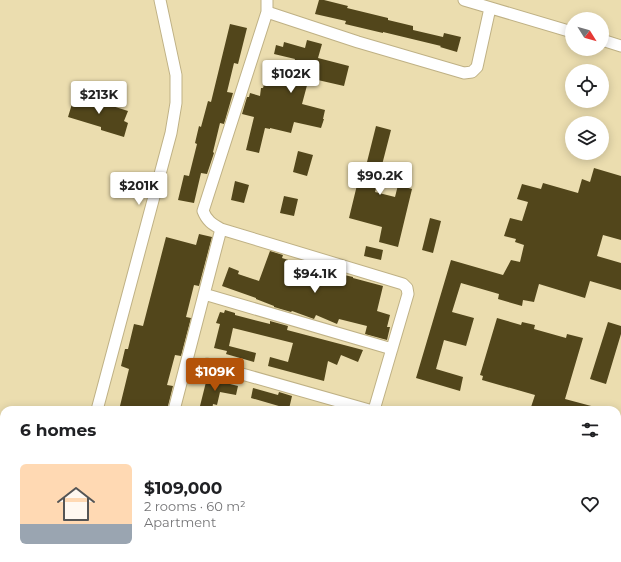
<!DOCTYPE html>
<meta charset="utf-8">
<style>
:root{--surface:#fff;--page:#f6f6f6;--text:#202124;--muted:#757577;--accent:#b45309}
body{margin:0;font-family:Montserrat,sans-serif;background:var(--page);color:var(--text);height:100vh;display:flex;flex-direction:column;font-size:15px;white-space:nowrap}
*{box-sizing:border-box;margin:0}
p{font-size:13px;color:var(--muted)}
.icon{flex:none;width:22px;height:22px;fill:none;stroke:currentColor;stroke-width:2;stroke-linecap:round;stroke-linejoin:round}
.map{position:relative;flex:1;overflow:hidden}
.sheet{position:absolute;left:0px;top:406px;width:621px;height:156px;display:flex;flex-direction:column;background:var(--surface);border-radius:12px 12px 0 0;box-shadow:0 2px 10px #0003}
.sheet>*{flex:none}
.needle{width:26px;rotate:127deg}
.buttons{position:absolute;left:565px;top:12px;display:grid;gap:8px}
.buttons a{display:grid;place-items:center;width:44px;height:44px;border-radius:50%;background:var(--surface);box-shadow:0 2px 10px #0003;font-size:20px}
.price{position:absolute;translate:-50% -34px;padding:0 9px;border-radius:4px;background:#fff;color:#222;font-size:13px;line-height:26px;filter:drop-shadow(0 1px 2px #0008)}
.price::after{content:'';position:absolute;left:50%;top:24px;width:12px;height:9px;margin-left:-6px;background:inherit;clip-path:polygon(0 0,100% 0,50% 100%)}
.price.current{background:var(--accent);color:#fff}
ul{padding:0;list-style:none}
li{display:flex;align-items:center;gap:12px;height:100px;padding:0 20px}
li span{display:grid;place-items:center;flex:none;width:112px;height:80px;border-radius:6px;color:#555}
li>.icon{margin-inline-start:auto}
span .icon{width:48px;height:48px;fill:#fffc;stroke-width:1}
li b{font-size:17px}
h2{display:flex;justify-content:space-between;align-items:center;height:48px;padding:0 20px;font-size:17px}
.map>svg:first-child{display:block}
.building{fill:#52461b}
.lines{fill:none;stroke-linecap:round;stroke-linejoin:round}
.street-casing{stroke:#bfb185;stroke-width:13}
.street{stroke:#fff;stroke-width:11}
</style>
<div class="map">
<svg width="621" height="562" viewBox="0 0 621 562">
<rect width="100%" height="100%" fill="#ebddaf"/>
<path class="building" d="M 319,0 L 324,0 L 348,6 L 347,8 L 388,18 L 388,20 L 413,26 L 413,30 L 443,37 L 444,33 L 461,37 L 457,52 L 440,47 L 441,46 L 383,32 L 383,33 L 345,24 L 346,21 L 315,14 Z
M 230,24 L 247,28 L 238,64 L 234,63 L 227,92 L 233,93 L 224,124 L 220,123 L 213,152 L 214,153 L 207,174 L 201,173 L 194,203 L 178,200 L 184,175 L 189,176 L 197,144 L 195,143 L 199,126 L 201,127 L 208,101 L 211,102 Z
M 307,40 L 322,44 L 318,58 L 349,66 L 344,86 L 309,78 L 302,104 L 325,110 L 323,119 L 324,119 L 321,128 L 294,122 L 291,133 L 270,128 L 270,129 L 265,128 L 259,153 L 246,150 L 254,117 L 242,114 L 247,97 L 249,97 L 250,93 L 260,96 L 261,88 L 263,88 L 266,78 L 288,84 L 295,59 L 274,54 L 276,45 L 283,47 L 284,42 L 305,48 Z
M 75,94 L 128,111 L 124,121 L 128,123 L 124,137 L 101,130 L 101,127 L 68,117 Z
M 376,126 L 391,130 L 375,192 L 395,197 L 398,185 L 412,189 L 398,247 L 379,242 L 382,227 L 349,218 L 357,185 L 361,186 Z
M 298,151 L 313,155 L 307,176 L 293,172 Z
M 594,168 L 621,176 L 621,240 L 603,235 L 597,256 L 621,263 L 621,290 L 590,281 L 585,298 L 539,284 L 534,302 L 523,300 L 522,306 L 498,299 L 499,294 L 461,283 L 452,312 L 474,318 L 466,346 L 444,340 L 436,369 L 463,377 L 460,391 L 416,378 L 451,260 L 503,275 L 511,260 L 520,262 L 524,245 L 515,242 L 516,239 L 504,236 L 510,218 L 522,221 L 528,202 L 517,199 L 522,184 L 541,189 L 543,183 L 578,193 L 582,179 L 590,182 Z
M 235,181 L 249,185 L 244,203 L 231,200 Z
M 284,196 L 298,199 L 294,216 L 280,213 Z
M 430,218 L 441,221 L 433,253 L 422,250 Z
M 199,234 L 212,237 L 199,286 L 194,285 L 186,317 L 191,318 L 181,356 L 175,355 L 167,385 L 173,386 L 167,410 L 119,410 L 129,369 L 121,366 L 125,349 L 128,349 L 134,324 L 143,326 L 166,237 L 196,245 Z
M 366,246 L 383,250 L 381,260 L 364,256 Z
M 270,251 L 283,255 L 282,258 L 314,268 L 353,277 L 353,278 L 383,286 L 377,311 L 390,315 L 387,327 L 390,327 L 387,340 L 365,334 L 367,326 L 339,319 L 337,324 L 316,315 L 314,319 L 292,311 L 291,312 L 274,307 L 274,306 L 256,299 L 256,298 L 222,286 L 229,267 L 239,271 L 238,274 L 259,281 Z
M 225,310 L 235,313 L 235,315 L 270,324 L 270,321 L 288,326 L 287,330 L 363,350 L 358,362 L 341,355 L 337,365 L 328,361 L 324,381 L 268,366 L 270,357 L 288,362 L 293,343 L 233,328 L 229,346 L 256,353 L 254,362 L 226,354 L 227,351 L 214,348 L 220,324 L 216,323 L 220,312 L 224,313 Z
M 497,318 L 521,325 L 522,322 L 535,325 L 534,329 L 566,338 L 567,334 L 583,338 L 565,399 L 595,407 L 594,410 L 530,410 L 535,395 L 482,380 L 483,376 L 480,375 Z
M 608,322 L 621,326 L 621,334 L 606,384 L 590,379 Z
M 213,376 L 223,379 L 222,382 L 238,386 L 236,395 L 220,392 L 217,405 L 213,404 L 212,410 L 199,410 L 207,378 L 212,379 Z
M 253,388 L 278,395 L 279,392 L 292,396 L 289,409 L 251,398 Z"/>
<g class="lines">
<g class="street-casing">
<path id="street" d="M 267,0 L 267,12 L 358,42 L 464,73 L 472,72 L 477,67 L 490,8
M 464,0 L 572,32
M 267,12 L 203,211 C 207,221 212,224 221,229 L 403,284 L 407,288 L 408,294 L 374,410
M 602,40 L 621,46
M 204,294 L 392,349
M 207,364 L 369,410
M 97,410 L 171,133 L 176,103 L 176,75 L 160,0
M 174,410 L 221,229
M 35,562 L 37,558
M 129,562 L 130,558
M 208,562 L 209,558
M 329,562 L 330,558
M 464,562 L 464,558"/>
</g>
<use href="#street" class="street"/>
</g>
</svg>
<div class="buttons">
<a><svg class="needle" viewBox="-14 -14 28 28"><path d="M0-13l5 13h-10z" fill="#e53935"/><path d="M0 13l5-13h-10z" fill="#757577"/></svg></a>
<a><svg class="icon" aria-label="locate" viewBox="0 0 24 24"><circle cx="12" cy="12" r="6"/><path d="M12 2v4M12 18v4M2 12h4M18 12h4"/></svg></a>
<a><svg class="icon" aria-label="layers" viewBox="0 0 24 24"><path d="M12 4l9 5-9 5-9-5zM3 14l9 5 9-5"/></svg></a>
</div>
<b class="price" style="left:291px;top:94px">$102K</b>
<b class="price" style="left:99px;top:115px">$213K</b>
<b class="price" style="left:380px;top:196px">$90.2K</b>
<b class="price" style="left:139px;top:206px">$201K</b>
<b class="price" style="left:315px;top:294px">$94.1K</b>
<b class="price current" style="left:215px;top:392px">$109K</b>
<section class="sheet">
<h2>6 homes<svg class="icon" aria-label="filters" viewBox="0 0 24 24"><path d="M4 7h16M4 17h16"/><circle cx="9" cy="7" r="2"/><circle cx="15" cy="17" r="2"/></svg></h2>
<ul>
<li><span style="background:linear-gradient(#ffd9b3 75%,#9aa5b1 0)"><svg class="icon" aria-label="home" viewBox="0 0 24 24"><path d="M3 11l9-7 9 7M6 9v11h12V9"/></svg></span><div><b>$109,000</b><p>2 rooms · 60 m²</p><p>Apartment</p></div><svg class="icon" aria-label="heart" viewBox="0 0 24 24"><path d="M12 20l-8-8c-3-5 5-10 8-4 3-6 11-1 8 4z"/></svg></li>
</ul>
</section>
</div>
